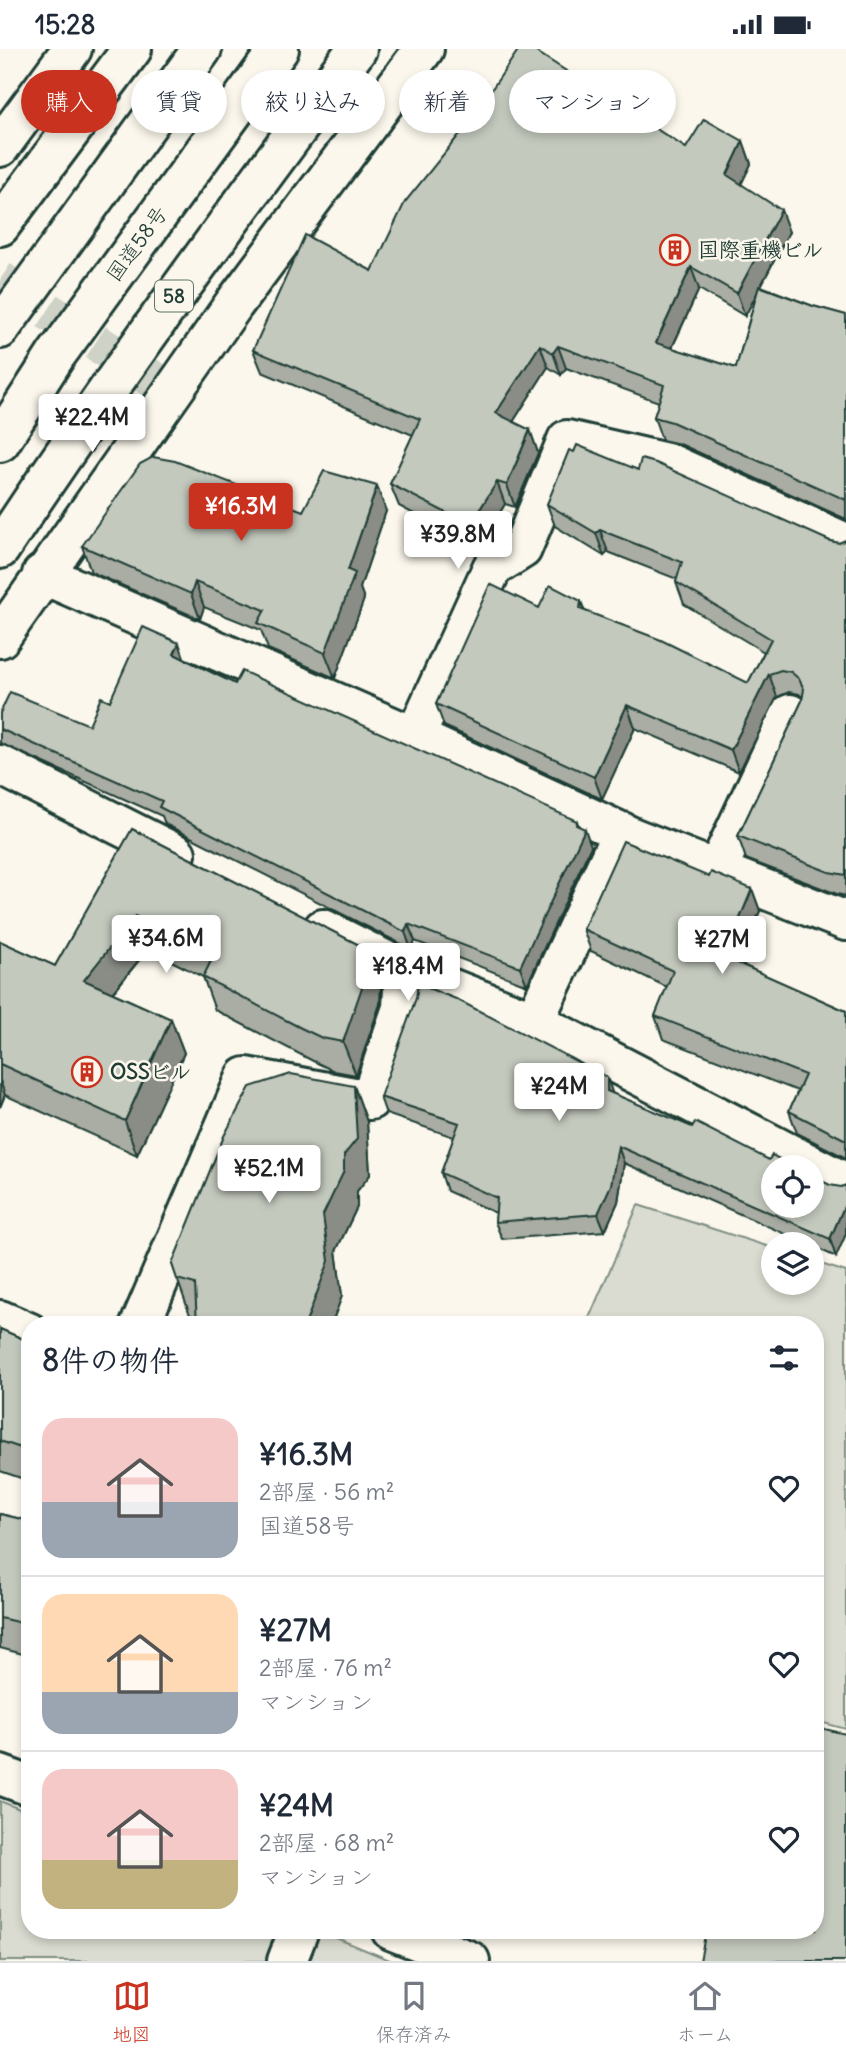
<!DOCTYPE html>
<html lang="ja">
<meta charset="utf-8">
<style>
:root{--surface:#fff;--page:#f2f2f3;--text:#1f2937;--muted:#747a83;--line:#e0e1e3;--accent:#c8321e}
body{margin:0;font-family:Delius,"Klee One",sans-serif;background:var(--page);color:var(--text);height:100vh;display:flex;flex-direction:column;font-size:26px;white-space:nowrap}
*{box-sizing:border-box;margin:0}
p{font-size:23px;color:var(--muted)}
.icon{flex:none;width:38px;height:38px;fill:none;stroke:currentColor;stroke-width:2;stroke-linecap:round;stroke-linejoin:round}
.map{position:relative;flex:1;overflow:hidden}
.details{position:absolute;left:21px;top:1267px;width:803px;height:623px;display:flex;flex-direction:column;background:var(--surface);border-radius:28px;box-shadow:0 4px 10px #0003}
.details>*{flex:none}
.hud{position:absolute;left:21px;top:21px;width:805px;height:63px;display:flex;gap:14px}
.controls{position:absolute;left:761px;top:1106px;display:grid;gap:14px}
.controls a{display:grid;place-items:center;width:63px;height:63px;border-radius:50%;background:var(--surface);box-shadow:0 4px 10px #0003;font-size:35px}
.price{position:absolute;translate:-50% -60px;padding:0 16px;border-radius:7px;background:#fff;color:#222;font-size:23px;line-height:46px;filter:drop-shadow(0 2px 4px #0008)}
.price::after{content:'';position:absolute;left:50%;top:42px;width:21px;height:16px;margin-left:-10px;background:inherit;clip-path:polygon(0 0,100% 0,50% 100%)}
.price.selected{background:var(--accent);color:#fff}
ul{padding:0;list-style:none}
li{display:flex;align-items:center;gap:21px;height:175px;padding:0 21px}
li+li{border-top:2px solid var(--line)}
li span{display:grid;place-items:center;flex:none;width:196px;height:140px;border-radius:21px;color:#555}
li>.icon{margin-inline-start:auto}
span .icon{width:84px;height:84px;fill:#fffc;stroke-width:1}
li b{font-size:30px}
h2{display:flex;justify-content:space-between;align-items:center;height:84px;padding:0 21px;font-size:30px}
.chip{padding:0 24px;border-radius:32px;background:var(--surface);box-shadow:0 4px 10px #0003;font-size:24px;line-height:63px}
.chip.selected{background:var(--accent);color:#fff}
.status{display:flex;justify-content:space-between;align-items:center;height:49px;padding:0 35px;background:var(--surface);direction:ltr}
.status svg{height:19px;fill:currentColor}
.dock{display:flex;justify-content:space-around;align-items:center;height:98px;border-top:2px solid var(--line);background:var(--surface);font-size:19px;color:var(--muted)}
.dock a{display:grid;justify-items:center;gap:4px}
.dock .selected{color:var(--accent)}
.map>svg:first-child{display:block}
.green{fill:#dbdcd1;stroke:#7d8c82;stroke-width:2}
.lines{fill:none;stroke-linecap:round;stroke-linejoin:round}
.minor-tunnel{stroke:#cfd2c7;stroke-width:38;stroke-dasharray:38 19;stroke-linecap:butt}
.minor-casing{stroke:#1f3d34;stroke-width:44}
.trunk-casing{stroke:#1f3d34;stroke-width:44}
.minor{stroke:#fbf7ec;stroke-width:38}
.trunk{stroke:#fbf7ec;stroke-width:38}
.wall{fill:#a9ada3;stroke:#1f3d34;stroke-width:2;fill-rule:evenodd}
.shaded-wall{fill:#898d85;stroke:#1f3d34;stroke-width:2}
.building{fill:#c4c9be;stroke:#1f3d34;stroke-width:2}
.labels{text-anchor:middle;stroke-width:5;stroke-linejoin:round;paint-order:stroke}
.shield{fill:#fbf7ec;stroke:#61756b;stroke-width:2}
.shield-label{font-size:19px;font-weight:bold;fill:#1f3d34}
.street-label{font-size:21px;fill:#1f3d34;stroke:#fbf7ec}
.poi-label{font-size:21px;font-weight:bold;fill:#1f3d34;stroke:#fbf7ec;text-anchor:start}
</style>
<div class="status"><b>15:28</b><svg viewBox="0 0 49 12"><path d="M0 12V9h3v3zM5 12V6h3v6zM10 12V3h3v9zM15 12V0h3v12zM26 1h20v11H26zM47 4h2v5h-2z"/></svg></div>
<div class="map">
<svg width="846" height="1912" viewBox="0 0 846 1912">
<rect width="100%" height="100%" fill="#fbf7ec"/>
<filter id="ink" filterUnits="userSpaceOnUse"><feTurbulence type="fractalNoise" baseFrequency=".0143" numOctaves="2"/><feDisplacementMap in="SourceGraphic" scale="14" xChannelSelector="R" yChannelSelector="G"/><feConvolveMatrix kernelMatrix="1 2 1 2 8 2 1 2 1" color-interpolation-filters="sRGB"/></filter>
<g filter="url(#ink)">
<path class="green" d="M 638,1156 L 773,1199 L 774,1234 L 812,1234 L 812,1212 L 846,1223 L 846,1680 L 816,1672 L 816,1276 L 586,1276 Z
M 0,1752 L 30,1764 L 30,1881 L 317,1881 L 392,1912 L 0,1912 Z"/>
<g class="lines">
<path class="minor-tunnel" d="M 0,231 L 157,333"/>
<g class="minor-casing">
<path id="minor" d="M 0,98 L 72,0
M 42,525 L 415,688 L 634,789 L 846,872
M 0,589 L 234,255 L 424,0
M 415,688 L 492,519 L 522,500 L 567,391 L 671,415 L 846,494
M 0,716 L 176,805
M 716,823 L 790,665
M 323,880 L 404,921 L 534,972 L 846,1134
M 534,972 L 622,783
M 0,1271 L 30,1284
M 140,1276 L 246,1028 L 370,1051 L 402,959 L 404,921
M 0,1726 L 30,1737
M 391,1881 L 470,1912
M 287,1912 L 299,1881"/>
</g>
<g class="trunk-casing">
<path id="trunk" d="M 0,177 L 132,0
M 0,280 L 202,0
M 0,393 L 56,306 L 279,0
M 0,500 C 113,329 234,164 357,0"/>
</g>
<use href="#minor" class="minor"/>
<use href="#trunk" class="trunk"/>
</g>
<path class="wall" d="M 743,92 L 751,115 L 741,135 L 789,183 L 761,237 L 813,257 L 846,266 L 846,470 L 680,395 L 662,391 L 654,368 L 659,353 L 566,319 L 561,326 L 548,318 L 513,373 L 530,381 L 538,404 L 515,458 L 505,455 L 478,499 L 399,457 L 390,435 L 413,386 L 262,323 L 253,301 L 372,222 L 686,99 ZM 699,240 L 745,267 L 757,243 L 736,319 L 672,299 Z
M 574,403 L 638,421 L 830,492 L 839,494 L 846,491 L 846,847 L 837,845 L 746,810 L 738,787 L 802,652 L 802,648 L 799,645 L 789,643 L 777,648 L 739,723 L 635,679 L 602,750 L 444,677 L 436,655 L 539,559 L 585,562 L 748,634 L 764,603 L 684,555 L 676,533 L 677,530 L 608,503 L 604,507 L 555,477 L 547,455 Z
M 303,462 L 386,462 L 360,539 L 364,550 L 335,629 L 268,600 L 261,581 L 204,558 L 200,570 L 91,523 L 82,497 Z
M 185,610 L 235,635 L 579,777 L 591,797 L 527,936 L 415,892 L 411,900 L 165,775 L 162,767 L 0,694 L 0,664 L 89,676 L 110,652 Z
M 132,780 L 369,901 L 381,934 L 380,955 L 356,1026 L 334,1022 L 313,1012 L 215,961 L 203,928 L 148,900 L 113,944 L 171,970 L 184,1004 L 137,1106 L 5,1046 L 0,1058 L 0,892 L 55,917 Z
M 709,828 L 752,840 L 760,862 L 738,914 L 846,962 L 846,1109 L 797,1084 L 789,1062 L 798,1042 L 663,990 L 655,967 L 667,938 L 591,902 L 583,880 Z
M 354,1037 L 367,1073 L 370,1126 L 357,1142 L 357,1158 L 336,1202 L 342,1247 L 331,1276 L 197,1276 L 196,1268 L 190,1266 L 172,1215 Z
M 613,1045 L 769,1111 L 812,1127 L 836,1208 L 812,1197 L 812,1195 L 808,1195 L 624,1114 L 618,1153 L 605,1182 L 502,1190 L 495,1173 L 496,1164 L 447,1142 L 441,1124 L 454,1088 L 386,1065 L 380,1048 Z
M 0,1280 L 30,1293 L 30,1432 L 0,1422 Z
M 0,1465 L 30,1472 L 30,1607 L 0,1599 Z"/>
<path class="shaded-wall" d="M 743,92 L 751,115 L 735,148 L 727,126 Z
M 781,161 L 789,183 L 745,267 L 737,244 Z
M 691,218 L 699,240 L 664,316 L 656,294 Z
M 540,296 L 548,318 L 504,387 L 496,364 Z
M 558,297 L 566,319 L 561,326 L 553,304 Z
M 530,381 L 538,404 L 515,458 L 507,436 Z
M 497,433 L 505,455 L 478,499 L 470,476 Z
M 377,437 L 386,462 L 360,539 L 364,550 L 335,629 L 325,604 L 348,521 Z
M 600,481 L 608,503 L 604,507 L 596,484 Z
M 195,533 L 204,558 L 200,570 L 191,545 Z
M 581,552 L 589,574 L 580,560 Z
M 179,594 L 185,611 L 174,605 Z
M 769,625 L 777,648 L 739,723 L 731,701 Z
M 627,656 L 635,679 L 602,750 L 594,728 Z
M 577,772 L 582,786 L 585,780 L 591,797 L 527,936 L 520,918 Z
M 752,840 L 760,862 L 732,930 L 724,908 Z
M 135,867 L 148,900 L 96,964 L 84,931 Z
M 408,875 L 415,892 L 411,900 L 405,883 Z
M 369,901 L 381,934 L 380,955 L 356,1026 L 343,993 Z
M 171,970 L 184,1004 L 137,1106 L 125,1072 Z
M 607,1028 L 613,1046 L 607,1042 Z
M 0,1031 L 5,1046 L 0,1058 Z
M 354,1037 L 367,1073 L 370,1126 L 357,1142 L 357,1158 L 336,1202 L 342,1247 L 331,1276 L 305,1276 L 323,1166 L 344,1106 Z
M 618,1097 L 624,1114 L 618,1153 L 605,1182 L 598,1165 Z
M 846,1153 L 846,1185 L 836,1208 L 830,1190 Z"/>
<path class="building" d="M 519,0 L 532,0 L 686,99 L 704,70 L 743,92 L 727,126 L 781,161 L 737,244 L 691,218 L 656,294 L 736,319 L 759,237 L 813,257 L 846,266 L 846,451 L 672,373 L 654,368 L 664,336 L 558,297 L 553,304 L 540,296 L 496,364 L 530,381 L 507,436 L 497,433 L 470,476 L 390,435 L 420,370 L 253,301 L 305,186 L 372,222 L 405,153 L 468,75 Z
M 577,396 L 638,421 L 641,410 L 656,414 L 830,492 L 839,494 L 846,491 L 846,826 L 829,823 L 738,787 L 802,652 L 804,640 L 799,630 L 791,623 L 781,621 L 769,625 L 731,701 L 627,656 L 594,728 L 436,655 L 490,535 L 539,559 L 550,536 L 581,552 L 580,560 L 661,591 L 748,634 L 771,590 L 676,533 L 682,513 L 600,481 L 596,484 L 547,455 L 569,401 L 574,403 Z
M 153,408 L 175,412 L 303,462 L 324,422 L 377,437 L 348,521 L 355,524 L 325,604 L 258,574 L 265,561 L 195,533 L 191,545 L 82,497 L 140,415 Z
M 143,578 L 179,594 L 174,605 L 235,635 L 242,622 L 577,772 L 576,776 L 585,780 L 520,918 L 408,875 L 405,883 L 159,758 L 162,752 L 0,680 L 0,664 L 10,643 L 89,676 L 101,648 L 110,652 Z
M 132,780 L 369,901 L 368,921 L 343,993 L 322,989 L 301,979 L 203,928 L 214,906 L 135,867 L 84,931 L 171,970 L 125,1072 L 0,1015 L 0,892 L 55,917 Z
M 623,792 L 709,828 L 711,823 L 752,840 L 724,908 L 846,962 L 846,1091 L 789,1062 L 805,1026 L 655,967 L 673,922 L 583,880 Z
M 418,935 L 456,950 L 607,1028 L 607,1042 L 692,1078 L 695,1073 L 769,1111 L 772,1106 L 795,1118 L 774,1118 L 774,1157 L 812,1157 L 812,1127 L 830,1136 L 841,1138 L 846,1136 L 846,1153 L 830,1190 L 618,1097 L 611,1136 L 598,1165 L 495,1173 L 497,1149 L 441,1124 L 459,1074 L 380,1048 L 416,949 Z
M 291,1025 L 354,1037 L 357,1090 L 344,1106 L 344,1122 L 323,1166 L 329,1212 L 305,1276 L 197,1276 L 195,1235 L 177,1230 L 172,1215 L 224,1087 L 250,1038 Z
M 0,1280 L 30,1293 L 30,1402 L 0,1392 Z
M 0,1465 L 30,1472 L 30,1576 L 0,1569 Z
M 816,1678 L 846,1685 L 846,1912 L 700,1912 L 706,1881 L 816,1881 Z"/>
</g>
<defs>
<g id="building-ring" transform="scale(1.575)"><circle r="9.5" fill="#fbf7ec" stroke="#c8321e" stroke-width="1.5"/><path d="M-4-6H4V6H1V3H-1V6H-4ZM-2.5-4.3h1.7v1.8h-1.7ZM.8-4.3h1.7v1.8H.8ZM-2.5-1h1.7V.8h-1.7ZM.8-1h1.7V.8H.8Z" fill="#c8321e"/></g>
</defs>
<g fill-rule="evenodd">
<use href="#building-ring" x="675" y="201"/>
<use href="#building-ring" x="87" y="1023"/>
</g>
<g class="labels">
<rect class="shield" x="155" y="231.5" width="38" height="31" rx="5"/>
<g class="shield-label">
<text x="174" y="254">58</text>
</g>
<g class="street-label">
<text transform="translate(137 195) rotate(-54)" y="7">国道58号</text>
</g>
<g class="poi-label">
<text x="698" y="208">国際重機ビル</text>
<text x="110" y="1030">OSSビル</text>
</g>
</g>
</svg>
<div class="controls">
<a><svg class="icon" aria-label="locate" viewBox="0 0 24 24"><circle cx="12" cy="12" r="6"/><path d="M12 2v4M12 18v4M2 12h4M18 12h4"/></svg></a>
<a><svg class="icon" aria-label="layers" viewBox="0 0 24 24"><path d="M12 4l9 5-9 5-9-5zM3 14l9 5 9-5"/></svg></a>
</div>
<b class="price" style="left:92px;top:405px">¥22.4M</b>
<b class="price selected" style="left:241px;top:494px">¥16.3M</b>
<b class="price" style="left:458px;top:522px">¥39.8M</b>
<b class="price" style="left:166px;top:926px">¥34.6M</b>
<b class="price" style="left:722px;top:927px">¥27M</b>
<b class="price" style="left:408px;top:954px">¥18.4M</b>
<b class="price" style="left:559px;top:1074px">¥24M</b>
<b class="price" style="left:269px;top:1156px">¥52.1M</b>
<div class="hud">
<a class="chip selected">購入</a>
<a class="chip">賃貸</a>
<a class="chip">絞り込み</a>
<a class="chip">新着</a>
<a class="chip">マンション</a>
</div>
<section class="details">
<h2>8件の物件<svg class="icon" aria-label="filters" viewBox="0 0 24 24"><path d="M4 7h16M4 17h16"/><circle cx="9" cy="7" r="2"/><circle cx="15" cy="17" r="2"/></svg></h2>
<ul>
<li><span style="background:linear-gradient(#f6c9c9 60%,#9aa5b1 0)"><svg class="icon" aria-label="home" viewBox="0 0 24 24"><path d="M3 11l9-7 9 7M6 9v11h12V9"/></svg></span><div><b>¥16.3M</b><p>2部屋 · 56 m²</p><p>国道58号</p></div><svg class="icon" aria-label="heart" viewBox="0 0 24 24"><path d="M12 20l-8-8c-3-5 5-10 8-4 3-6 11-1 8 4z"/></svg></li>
<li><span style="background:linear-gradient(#ffd9b3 70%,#9aa5b1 0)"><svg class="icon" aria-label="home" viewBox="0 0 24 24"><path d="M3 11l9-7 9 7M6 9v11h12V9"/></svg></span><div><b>¥27M</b><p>2部屋 · 76 m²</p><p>マンション</p></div><svg class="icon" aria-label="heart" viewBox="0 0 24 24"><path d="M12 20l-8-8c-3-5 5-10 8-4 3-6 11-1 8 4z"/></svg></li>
<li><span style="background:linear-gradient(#f6c9c9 65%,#c2b280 0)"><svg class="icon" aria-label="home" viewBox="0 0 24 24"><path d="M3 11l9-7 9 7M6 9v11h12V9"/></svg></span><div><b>¥24M</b><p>2部屋 · 68 m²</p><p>マンション</p></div><svg class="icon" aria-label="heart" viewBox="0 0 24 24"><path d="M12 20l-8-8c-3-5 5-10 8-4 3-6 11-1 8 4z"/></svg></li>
</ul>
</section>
</div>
<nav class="dock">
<a class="selected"><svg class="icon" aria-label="map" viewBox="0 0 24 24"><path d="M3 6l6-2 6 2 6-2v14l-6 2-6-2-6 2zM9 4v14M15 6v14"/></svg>地図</a>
<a><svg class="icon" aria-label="saved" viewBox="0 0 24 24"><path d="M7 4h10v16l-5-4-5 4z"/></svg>保存済み</a>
<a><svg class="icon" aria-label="home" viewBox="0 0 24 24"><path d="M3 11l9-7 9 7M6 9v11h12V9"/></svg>ホーム</a>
</nav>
